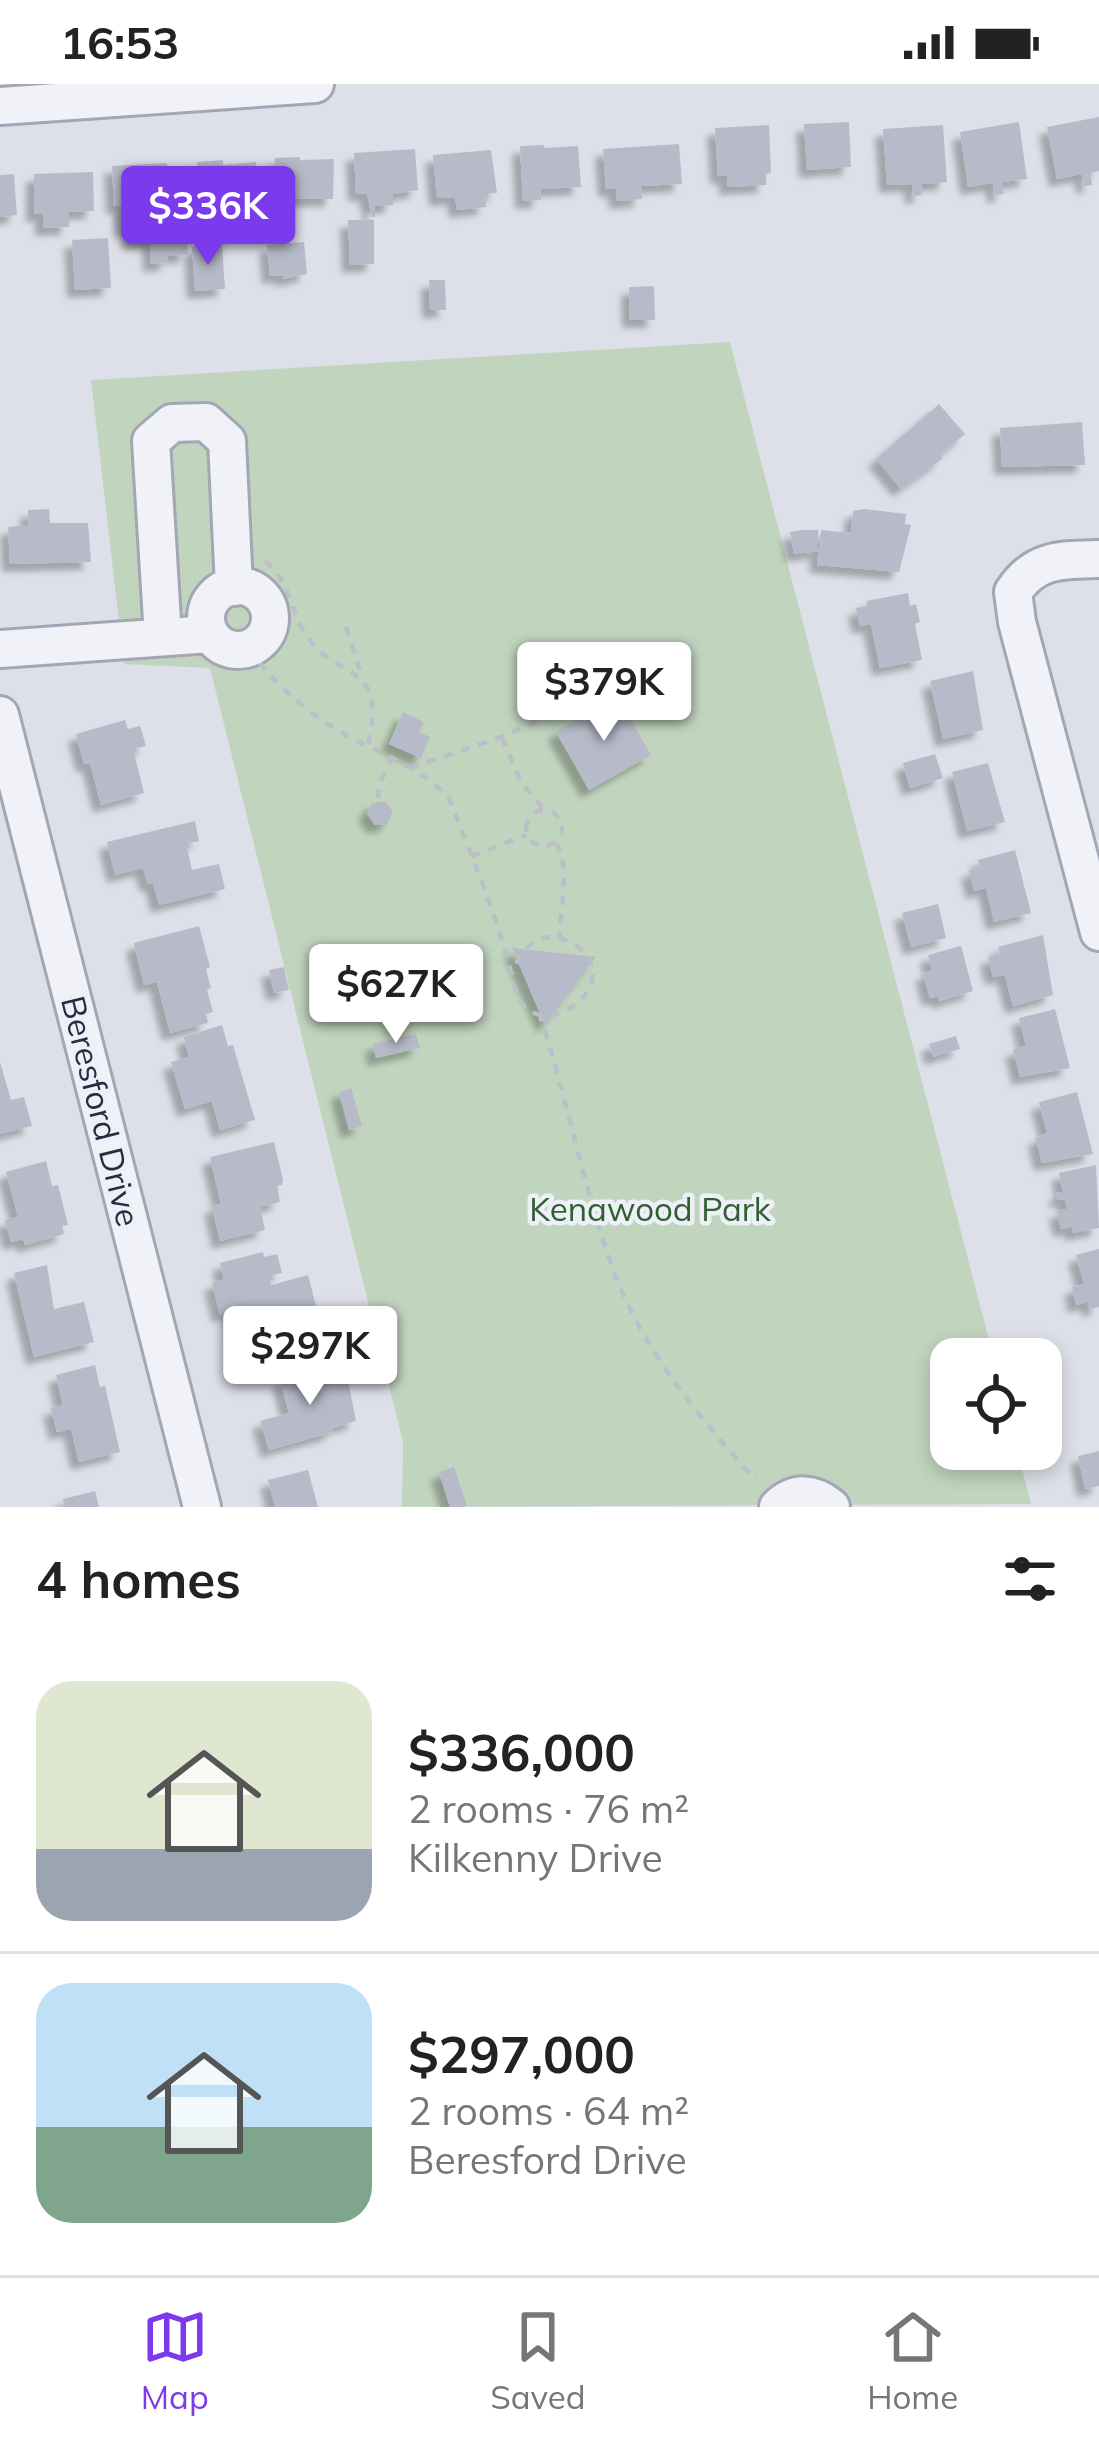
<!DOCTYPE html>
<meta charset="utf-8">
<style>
:root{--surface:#fff;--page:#f6f6f6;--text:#222;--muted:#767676;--line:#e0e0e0;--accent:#7c3aed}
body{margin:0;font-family:Mulish,sans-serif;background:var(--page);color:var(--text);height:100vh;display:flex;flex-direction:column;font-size:45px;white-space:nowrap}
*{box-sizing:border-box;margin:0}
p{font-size:39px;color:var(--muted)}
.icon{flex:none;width:66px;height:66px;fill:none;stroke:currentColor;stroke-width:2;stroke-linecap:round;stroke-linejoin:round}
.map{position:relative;height:1423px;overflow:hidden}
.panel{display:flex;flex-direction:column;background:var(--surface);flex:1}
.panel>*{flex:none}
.buttons{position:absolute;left:930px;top:1254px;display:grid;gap:24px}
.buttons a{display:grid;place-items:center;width:132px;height:132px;border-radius:24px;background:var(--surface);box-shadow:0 6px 18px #0003;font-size:60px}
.price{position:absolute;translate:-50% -102px;padding:0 27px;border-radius:12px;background:#fff;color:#222;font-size:39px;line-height:78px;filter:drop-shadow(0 3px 6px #0008)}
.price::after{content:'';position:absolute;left:50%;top:72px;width:36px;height:27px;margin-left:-18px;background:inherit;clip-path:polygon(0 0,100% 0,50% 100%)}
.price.active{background:var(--accent);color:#fff}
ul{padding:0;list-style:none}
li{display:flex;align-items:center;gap:36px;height:300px;padding:0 36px}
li+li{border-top:3px solid var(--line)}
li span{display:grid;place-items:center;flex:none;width:336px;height:240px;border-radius:36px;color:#555}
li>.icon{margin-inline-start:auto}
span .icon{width:144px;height:144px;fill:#fffc;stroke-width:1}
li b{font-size:51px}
h2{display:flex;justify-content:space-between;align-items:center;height:144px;padding:0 36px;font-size:51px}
.status{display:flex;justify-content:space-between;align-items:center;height:84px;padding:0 60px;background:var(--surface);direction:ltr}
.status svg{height:33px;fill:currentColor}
.menu{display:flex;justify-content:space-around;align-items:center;height:168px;border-top:3px solid var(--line);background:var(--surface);font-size:33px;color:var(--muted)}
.menu a{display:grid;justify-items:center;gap:6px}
.menu .active{color:var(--accent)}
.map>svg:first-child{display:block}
.green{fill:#c0d4be}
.building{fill:#b7bbc9;filter:url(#shadow)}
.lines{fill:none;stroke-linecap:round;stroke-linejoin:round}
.minor-casing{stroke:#a3a6b4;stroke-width:42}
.path{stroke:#bcbec8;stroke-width:4.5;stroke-dasharray:9 9;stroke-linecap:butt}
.minor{stroke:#f1f2f7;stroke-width:36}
.labels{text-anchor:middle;stroke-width:9;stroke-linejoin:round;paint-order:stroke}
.street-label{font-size:33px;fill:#252b42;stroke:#edf0f6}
.park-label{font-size:33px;fill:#325f31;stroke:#edf0f6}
</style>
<div class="status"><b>16:53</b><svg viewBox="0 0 49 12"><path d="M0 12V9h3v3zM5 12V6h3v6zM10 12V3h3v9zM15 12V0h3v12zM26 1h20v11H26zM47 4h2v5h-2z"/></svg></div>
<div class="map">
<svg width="1099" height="1423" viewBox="0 0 1099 1423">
<defs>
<filter id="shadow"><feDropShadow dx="-8" dy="8" stdDeviation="3" flood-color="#0004"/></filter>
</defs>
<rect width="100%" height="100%" fill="#dee0e9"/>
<path class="green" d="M 730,258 L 994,1275 L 951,1275 L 951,1365 L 1017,1365 L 1031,1420 L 402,1423 L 403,1358 L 210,584 L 124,580 L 91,296 Z"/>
<path class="building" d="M 1099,33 L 1099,87 L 1090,89 L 1092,101 L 1084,102 L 1082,90 L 1057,95 L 1047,43 Z
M 849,38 L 851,83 L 807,86 L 804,40 Z
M 1019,38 L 1027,95 L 1002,98 L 1004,110 L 995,111 L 993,99 L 968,103 L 960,48 Z
M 769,41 L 771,89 L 766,90 L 766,101 L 727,103 L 727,92 L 718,92 L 715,44 Z
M 943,41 L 947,98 L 921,100 L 922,111 L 913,112 L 912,100 L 887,101 L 883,45 Z
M 679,60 L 682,100 L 641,102 L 642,115 L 617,117 L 616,105 L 606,105 L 603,65 Z
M 544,61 L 544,64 L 578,62 L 581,103 L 540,105 L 541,116 L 523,117 L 520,62 Z
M 415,65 L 418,106 L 393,110 L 393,121 L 375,122 L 375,133 L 372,133 L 367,109 L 356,110 L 354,69 Z
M 491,66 L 497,109 L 485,110 L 486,123 L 457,126 L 455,113 L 437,114 L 433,71 Z
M 300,73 L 300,76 L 334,75 L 333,115 L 276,114 L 275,74 Z
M 223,76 L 223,81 L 256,78 L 259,119 L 246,120 L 246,132 L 208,135 L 207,124 L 201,125 L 197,78 Z
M 167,79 L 169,119 L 157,120 L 158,134 L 150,135 L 148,147 L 186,140 L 188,171 L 168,172 L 168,179 L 151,180 L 150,156 L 130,158 L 130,145 L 122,145 L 121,122 L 114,122 L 112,82 Z
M 93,88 L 94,127 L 69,128 L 69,143 L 43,144 L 43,130 L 34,130 L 34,90 Z
M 14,90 L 17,131 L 0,133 L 0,91 Z
M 348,136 L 374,136 L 374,180 L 350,181 Z
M 108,154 L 111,204 L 75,206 L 72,156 Z
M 304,158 L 307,190 L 283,195 L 284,191 L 270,192 L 267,161 Z
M 222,161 L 225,205 L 195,207 L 192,163 Z
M 429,196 L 445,196 L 446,226 L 430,226 Z
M 654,202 L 655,236 L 630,236 L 629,203 Z
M 939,320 L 965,350 L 940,371 L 943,374 L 901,405 L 876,375 Z
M 1082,338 L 1085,381 L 1002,383 L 1000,344 Z
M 49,425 L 50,439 L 88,439 L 91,478 L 10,480 L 8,443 L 28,441 L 28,426 Z
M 864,425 L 906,430 L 905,440 L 911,441 L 899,488 L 817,481 L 821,446 L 851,449 L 853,427 Z
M 802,446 L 818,446 L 818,467 L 794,470 L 790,448 Z
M 908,509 L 910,522 L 916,520 L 920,538 L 915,540 L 922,576 L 880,584 L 871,540 L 860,542 L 856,524 L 867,522 L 866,517 Z
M 973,587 L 983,646 L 943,655 L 930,597 Z
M 618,613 L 651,671 L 589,706 L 556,648 Z
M 403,628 L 424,638 L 419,648 L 430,653 L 421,674 L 389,660 Z
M 125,636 L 128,645 L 140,642 L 146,662 L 133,665 L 144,709 L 101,721 L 90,679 L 84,680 L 76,650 Z
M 935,670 L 943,694 L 910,704 L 903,679 Z
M 988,679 L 1005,738 L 967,747 L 952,688 Z
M 385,717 L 393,728 L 387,740 L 375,741 L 367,730 L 372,719 Z
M 195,737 L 199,757 L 186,760 L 192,786 L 219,780 L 225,805 L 159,821 L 153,799 L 148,800 L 143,784 L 115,791 L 107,758 Z
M 1015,766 L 1031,829 L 994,838 L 986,804 L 974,807 L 969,786 L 980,784 L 978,776 Z
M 938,820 L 946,854 L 911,863 L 902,829 Z
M 199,842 L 210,883 L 206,885 L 211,904 L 207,906 L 213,928 L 206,930 L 208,939 L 170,949 L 157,898 L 144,901 L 134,859 Z
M 1043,851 L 1053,911 L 1013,922 L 1005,891 L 993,893 L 988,873 L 1000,870 L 998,863 Z
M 961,862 L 973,907 L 939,917 L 938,912 L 930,914 L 923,889 L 932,887 L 928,871 Z
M 512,864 L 596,873 L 545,941 Z
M 284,883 L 289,906 L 274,909 L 269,886 Z
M 1055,925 L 1070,984 L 1020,993 L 1013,965 L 1026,962 L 1019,934 Z
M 222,941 L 228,962 L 233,961 L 255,1036 L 220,1046 L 212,1017 L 185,1025 L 171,978 L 189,973 L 184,953 Z
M 416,950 L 420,964 L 376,974 L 373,960 Z
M 956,952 L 960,965 L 933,973 L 929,960 Z
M 0,978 L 11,1016 L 24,1013 L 32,1042 L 0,1050 Z
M 351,1004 L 362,1042 L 349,1046 L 339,1008 Z
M 1077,1008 L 1093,1070 L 1042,1079 L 1036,1054 L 1047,1049 L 1039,1018 Z
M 274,1058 L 283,1096 L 282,1101 L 277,1102 L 280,1118 L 260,1123 L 265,1146 L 220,1157 L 212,1122 L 221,1120 L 210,1073 Z
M 46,1077 L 52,1102 L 58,1101 L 68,1141 L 62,1142 L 64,1150 L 25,1161 L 23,1155 L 11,1158 L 5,1136 L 18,1133 L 6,1088 Z
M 1096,1081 L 1099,1144 L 1073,1149 L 1072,1143 L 1061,1145 L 1057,1127 L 1067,1125 L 1065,1115 L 1058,1116 L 1056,1109 L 1063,1108 L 1059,1089 Z
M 1099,1165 L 1099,1223 L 1091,1225 L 1088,1218 L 1076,1221 L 1072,1203 L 1084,1200 L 1076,1171 Z
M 263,1168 L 264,1173 L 277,1170 L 282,1189 L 269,1192 L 271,1201 L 308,1191 L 317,1226 L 237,1249 L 232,1227 L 220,1231 L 212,1199 L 224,1195 L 220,1179 Z
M 47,1181 L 54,1225 L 84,1218 L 94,1258 L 34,1273 L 14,1189 Z
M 95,1281 L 100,1303 L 105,1302 L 120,1368 L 79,1378 L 71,1345 L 57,1348 L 51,1324 L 63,1321 L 56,1291 Z
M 315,1284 L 318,1294 L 346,1286 L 356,1337 L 332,1344 L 333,1348 L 269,1366 L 260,1337 L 289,1329 L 280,1296 L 295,1292 L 294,1288 Z
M 1099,1367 L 1099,1402 L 1085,1405 L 1078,1372 Z
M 454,1383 L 467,1422 L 464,1423 L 450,1423 L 439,1388 Z
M 308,1386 L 318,1423 L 275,1423 L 268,1396 Z
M 95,1407 L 99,1423 L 65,1423 L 63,1415 Z"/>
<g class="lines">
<g class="minor-casing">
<path id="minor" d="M 0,22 L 315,0
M 1099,475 C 1062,476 1035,474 1013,508 L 1017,538 L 1099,848
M206 534a32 32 0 1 1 64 0a32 32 0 1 1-64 0Z
M 163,553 L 151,357 L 172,339 L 206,338 L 227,357 L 234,503
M 0,565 L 210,550
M 0,631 L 202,1423
M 778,1423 C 795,1407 813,1408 831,1423"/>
</g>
<path class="path" d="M 265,477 C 291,498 289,525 306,551 C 337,599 388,574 368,662
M 346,543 L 362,593
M 248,564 C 273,598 302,625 339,647 C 376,669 422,682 450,716 C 473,777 500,837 514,901 C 531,976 641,894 568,857 C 542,844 520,864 513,889
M 502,654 L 521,698 L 544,726
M 410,684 L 501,653 L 572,623
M 378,714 L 379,700 L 392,675
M526 744a18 18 0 1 1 36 0a18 18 0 1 1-36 0Z
M 556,759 C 571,784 560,825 559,854
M 471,772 L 527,751
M 539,929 C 568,1016 584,1108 616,1193 C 644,1267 703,1339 756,1396"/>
<use href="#minor" class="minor"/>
</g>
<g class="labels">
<g class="street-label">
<text transform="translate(101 1027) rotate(76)" y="12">Beresford Drive</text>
</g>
<g class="park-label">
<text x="650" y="1137">Kenawood Park</text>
</g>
</g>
</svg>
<div class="buttons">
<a><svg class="icon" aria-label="locate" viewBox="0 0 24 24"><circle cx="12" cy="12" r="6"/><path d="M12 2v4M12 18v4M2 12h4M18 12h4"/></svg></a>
</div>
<b class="price active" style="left:208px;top:184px">$336K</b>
<b class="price" style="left:604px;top:660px">$379K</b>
<b class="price" style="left:396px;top:962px">$627K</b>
<b class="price" style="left:310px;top:1324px">$297K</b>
</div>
<section class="panel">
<h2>4 homes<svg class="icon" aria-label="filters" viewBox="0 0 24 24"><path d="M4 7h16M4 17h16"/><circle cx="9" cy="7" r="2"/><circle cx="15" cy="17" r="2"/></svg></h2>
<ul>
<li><span style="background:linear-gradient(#dfe7d0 70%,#9aa5b1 0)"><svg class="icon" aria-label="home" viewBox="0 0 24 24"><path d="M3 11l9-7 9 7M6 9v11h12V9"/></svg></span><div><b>$336,000</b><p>2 rooms · 76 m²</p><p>Kilkenny Drive</p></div></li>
<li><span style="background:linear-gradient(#bfe0f5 60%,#7fa58c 0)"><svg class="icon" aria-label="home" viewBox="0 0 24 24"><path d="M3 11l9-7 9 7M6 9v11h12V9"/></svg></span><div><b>$297,000</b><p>2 rooms · 64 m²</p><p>Beresford Drive</p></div></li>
</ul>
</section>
<nav class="menu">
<a class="active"><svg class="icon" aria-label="map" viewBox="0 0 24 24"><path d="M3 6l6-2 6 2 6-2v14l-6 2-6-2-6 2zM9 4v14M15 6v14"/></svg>Map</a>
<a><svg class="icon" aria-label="saved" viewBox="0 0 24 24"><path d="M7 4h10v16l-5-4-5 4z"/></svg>Saved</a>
<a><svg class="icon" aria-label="home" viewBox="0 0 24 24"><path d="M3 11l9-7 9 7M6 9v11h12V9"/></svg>Home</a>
</nav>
